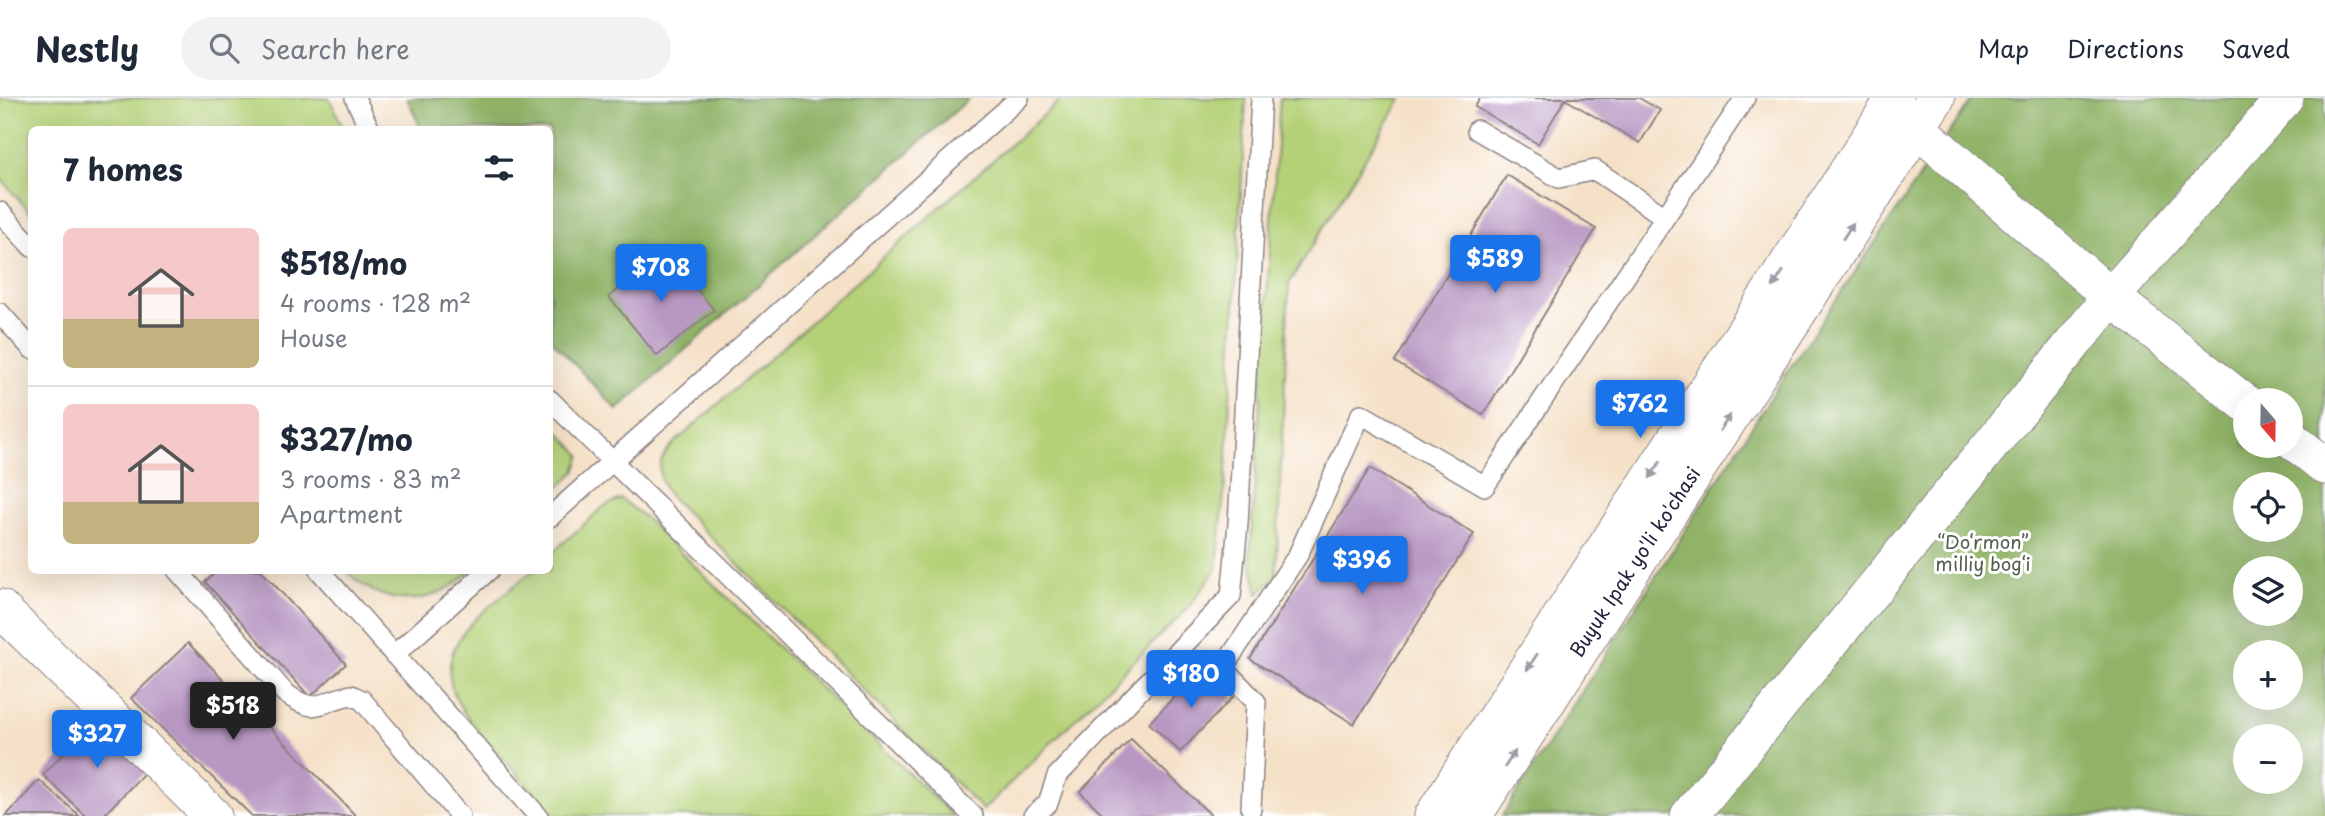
<!DOCTYPE html>
<meta charset="utf-8">
<style>
:root{--surface:#fff;--page:#f2f2f3;--text:#1f2937;--muted:#747a83;--line:#e0e1e3;--accent:#1a73e8}
body{margin:0;font-family:"Playpen Sans",sans-serif;background:var(--page);color:var(--text);height:100vh;display:flex;flex-direction:column;font-size:26px;white-space:nowrap}
*{box-sizing:border-box;margin:0}
p{font-size:23px;color:var(--muted)}
.icon{flex:none;width:38px;height:38px;fill:none;stroke:currentColor;stroke-width:2;stroke-linecap:round;stroke-linejoin:round}
.map{position:relative;flex:1;overflow:hidden}
.side{position:absolute;left:28px;top:28px;width:525px;height:448px;display:flex;flex-direction:column;background:var(--surface);border-radius:10px;box-shadow:0 7px 28px #0002}
.side>*{flex:none}
.needle{width:46px;rotate:160deg}
.controls{position:absolute;left:2233px;top:290px;display:grid;gap:14px}
.controls a{display:grid;place-items:center;width:70px;height:70px;border-radius:50%;background:var(--surface);box-shadow:0 7px 28px #0002;font-size:35px}
.price{position:absolute;translate:-50% -60px;padding:0 16px;border-radius:7px;background:var(--accent);color:#fff;font-size:23px;line-height:46px;filter:drop-shadow(0 2px 4px #0008)}
.price::after{content:'';position:absolute;left:50%;top:42px;width:21px;height:16px;margin-left:-10px;background:inherit;clip-path:polygon(0 0,100% 0,50% 100%)}
.price.on{background:#222;color:#fff}
ul{padding:0;list-style:none}
li{display:flex;align-items:center;gap:21px;height:175px;padding:0 35px}
li+li{border-top:2px solid var(--line)}
li span{display:grid;place-items:center;flex:none;width:196px;height:140px;border-radius:10px;color:#555}
li>.icon{margin-inline-start:auto}
span .icon{width:84px;height:84px;fill:#fffc;stroke-width:1}
li b{font-size:30px}
h2{display:flex;justify-content:space-between;align-items:center;height:84px;padding:0 35px;font-size:30px}
header{display:flex;align-items:center;gap:42px;box-sizing:border-box;height:98px;padding:0 35px;background:var(--surface);border-bottom:2px solid var(--line)}
header strong{font-size:33px}
nav{display:flex;gap:38px;margin-inline-start:auto;font-size:24px}
.search{width:490px;height:63px;background:var(--page);display:flex;align-items:center;gap:18px;box-sizing:border-box;padding:0 24px;border-radius:38px;color:var(--muted);font-size:26px}
.map>svg:first-child{display:block}
.green{fill:#b5d178;stroke:#6c7a5a;stroke-width:2}
.forest{fill:#90b368;stroke:#596a52;stroke-width:2;fill-rule:evenodd}
.building{fill:#b897c2}
.lines{fill:none;stroke-linecap:round;stroke-linejoin:round}
.lane-casing{stroke:#8c8282;stroke-width:22}
.street-casing{stroke:#8c8282;stroke-width:39}
.lane{stroke:#fff;stroke-width:19}
.street{stroke:#fff;stroke-width:37}
.oneway{fill:#9c9ca7}
.labels{text-anchor:middle;stroke-width:6;stroke-linejoin:round;paint-order:stroke}
.park-label{font-size:19px;fill:#555f50;stroke:#fff}
.street-label{font-size:19px;fill:#22223b;stroke:#fff}
</style>
<header>
<strong>Nestly</strong>
<div class="search"><svg class="icon" aria-label="search" viewBox="0 0 24 24"><circle cx="10" cy="10" r="6"/><path d="M15 15l6 6"/></svg>Search here</div>
<nav><a>Map</a><a>Directions</a><a>Saved</a></nav>
</header>
<div class="map">
<svg width="2325" height="718" viewBox="0 0 2325 718">
<rect width="100%" height="100%" fill="#fff"/>
<filter id="ink" filterUnits="userSpaceOnUse"><feTurbulence type="fractalNoise" baseFrequency=".0143" numOctaves="2"/><feDisplacementMap in="SourceGraphic" scale="14" xChannelSelector="R" yChannelSelector="G"/><feConvolveMatrix kernelMatrix="1 2 1 2 8 2 1 2 1" color-interpolation-filters="sRGB"/></filter>
<filter id="wash" filterUnits="userSpaceOnUse"><feTurbulence type="fractalNoise" baseFrequency=".00686" numOctaves="4" result="noise"/><feDisplacementMap in="SourceGraphic" scale="28" xChannelSelector="R" yChannelSelector="G"/><feGaussianBlur stdDeviation="1.57" result="paint"/><feColorMatrix in="noise" values="0 0 0 0 0 0 0 0 0 0 0 0 0 0 0 0 0 1.4 0 .05"/><feComposite in="paint" operator="in"/></filter>
<g filter="url(#wash)">
<rect width="100%" height="100%" fill="#f5e1c8"/>
<path class="green" d="M 0,0 L 329,0 L 344,31 L 32,32 L 31,115 L 0,80 Z
M 1063,0 L 1246,0 L 1226,376 L 1217,470 L 1188,510 L 983,712 L 667,395 C 657,377 656,363 672,347 Z
M 1280,0 L 1402,0 L 1289,186 L 1276,479 L 1258,496 L 1250,458 Z
M 550,325 L 581,357 L 575,374 L 550,398 Z
M 621,401 L 643,418 L 953,718 L 555,718 C 537,698 519,678 501,658 C 469,624 427,582 464,534 C 482,511 511,492 532,473 L 550,472 L 550,457 L 603,409 Z
M 346,473 L 471,473 C 431,510 386,512 346,473 Z"/>
<path class="forest" d="M 407,0 L 970,0 L 617,312 L 550,240 L 550,32 L 421,31 Z
M 1973,0 L 2325,0 L 2325,718 L 1502,718 L 1783,280 ZM 2245,303 L 2291,303 L 2291,348 L 2245,348 ZM 2245,387 L 2291,387 L 2291,432 L 2245,432 ZM 2245,471 L 2291,471 L 2291,516 L 2245,516 ZM 2245,555 L 2291,555 L 2291,600 L 2245,600 ZM 2245,639 L 2291,639 L 2291,684 L 2245,684 Z"/>
<g id="blocks">
<path class="building" d="M 1480,0 L 1639,0 L 1660,12 L 1640,45 L 1565,1 L 1538,46 L 1475,9 Z
M 1507,77 L 1596,131 L 1483,317 L 1395,264 Z
M 665,153 L 714,212 L 657,258 L 609,199 Z
M 1370,370 L 1474,436 L 1354,626 L 1250,561 Z
M 218,472 L 261,472 L 346,566 L 310,599 L 205,484 Z
M 188,545 L 356,718 L 252,718 L 131,600 Z
M 1202,570 L 1233,599 L 1180,654 L 1149,625 Z
M 99,618 L 151,668 L 103,718 L 86,718 L 43,677 Z
M 1131,641 L 1156,665 L 1212,718 L 1105,718 L 1080,694 Z
M 39,682 L 80,718 L 6,718 Z"/>
</g>
</g>
<g filter="url(#ink)">
<use href="#blocks" fill-opacity="0" stroke="#8c8282" stroke-width="2"/>
<g class="lines">
<g class="lane-casing">
<path id="lane" d="M 355,0 L 370,32
M 1477,32 L 1559,80 L 1595,72 L 1665,119
M 0,114 L 32,149
M 0,215 L 32,251
M 550,302 L 973,718
M 550,419 L 1019,0
M 177,472 L 285,595 C 317,618 317,604 351,597 L 362,602 L 460,718
M 319,472 L 538,718
M 394,557 L 489,472
M 1251,711 L 1256,604 L 1223,570 L 1298,457 L 1361,316 L 1485,388 L 1745,0
M 1033,718 L 1048,705 L 1057,678 L 1231,498 L 1238,426 L 1261,0"/>
</g>
<g class="street-casing">
<path id="street" d="M 1896,12 L 2111,199 L 2245,305
M 2291,341 L 2325,368
M 0,510 L 213,718
M 1433,718 L 1895,0
M 1473,718 L 1936,0
M 1689,718 L 2111,199 L 2285,0"/>
</g>
<use href="#lane" class="lane"/>
<use href="#street" class="street"/>
</g>
<defs><path id="oneway-solid" d="M-6-.8H1V-3.2L6.5 0L1 3.2V.8H-6Z" transform="scale(1.75)"/></defs>
<g class="oneway">
<use href="#oneway-solid" transform="translate(1848 133) rotate(-57)"/>
<use href="#oneway-solid" transform="translate(1778 181) rotate(123)"/>
<use href="#oneway-solid" transform="translate(1725 325) rotate(-57)"/>
<use href="#oneway-solid" transform="translate(1655 372) rotate(123)"/>
<use href="#oneway-solid" transform="translate(1532 564) rotate(123)"/>
<use href="#oneway-solid" transform="translate(1510 661) rotate(-57)"/>
</g>
</g>
<g class="labels">
<g class="park-label">
<text x="1983" y="451">“Do‘rmon”<tspan x="1983" dy="22">milliy bog‘i</tspan></text>
</g>
<g class="street-label">
<text transform="translate(1635 464) rotate(-57)" y="7">Buyuk Ipak yo'li ko'chasi</text>
</g>
</g>
</svg>
<div class="controls">
<a><svg class="needle" viewBox="-14 -14 28 28"><path d="M0-13l5 13h-10z" fill="#e53935"/><path d="M0 13l5-13h-10z" fill="#747a83"/></svg></a>
<a><svg class="icon" aria-label="locate" viewBox="0 0 24 24"><circle cx="12" cy="12" r="6"/><path d="M12 2v4M12 18v4M2 12h4M18 12h4"/></svg></a>
<a><svg class="icon" aria-label="layers" viewBox="0 0 24 24"><path d="M12 4l9 5-9 5-9-5zM3 14l9 5 9-5"/></svg></a>
<a>+</a>
<a>−</a>
</div>
<b class="price" style="left:1495px;top:197px">$589</b>
<b class="price" style="left:661px;top:206px">$708</b>
<b class="price" style="left:1640px;top:342px">$762</b>
<b class="price" style="left:1362px;top:498px">$396</b>
<b class="price" style="left:1191px;top:612px">$180</b>
<b class="price on" style="left:233px;top:644px">$518</b>
<b class="price" style="left:97px;top:672px">$327</b>
<section class="side">
<h2>7 homes<svg class="icon" aria-label="filters" viewBox="0 0 24 24"><path d="M4 7h16M4 17h16"/><circle cx="9" cy="7" r="2"/><circle cx="15" cy="17" r="2"/></svg></h2>
<ul>
<li><span style="background:linear-gradient(#f6c9c9 65%,#c2b280 0)"><svg class="icon" aria-label="home" viewBox="0 0 24 24"><path d="M3 11l9-7 9 7M6 9v11h12V9"/></svg></span><div><b>$518/mo</b><p>4 rooms · 128 m²</p><p>House</p></div></li>
<li><span style="background:linear-gradient(#f6c9c9 70%,#c2b280 0)"><svg class="icon" aria-label="home" viewBox="0 0 24 24"><path d="M3 11l9-7 9 7M6 9v11h12V9"/></svg></span><div><b>$327/mo</b><p>3 rooms · 83 m²</p><p>Apartment</p></div></li>
</ul>
</section>
</div>
